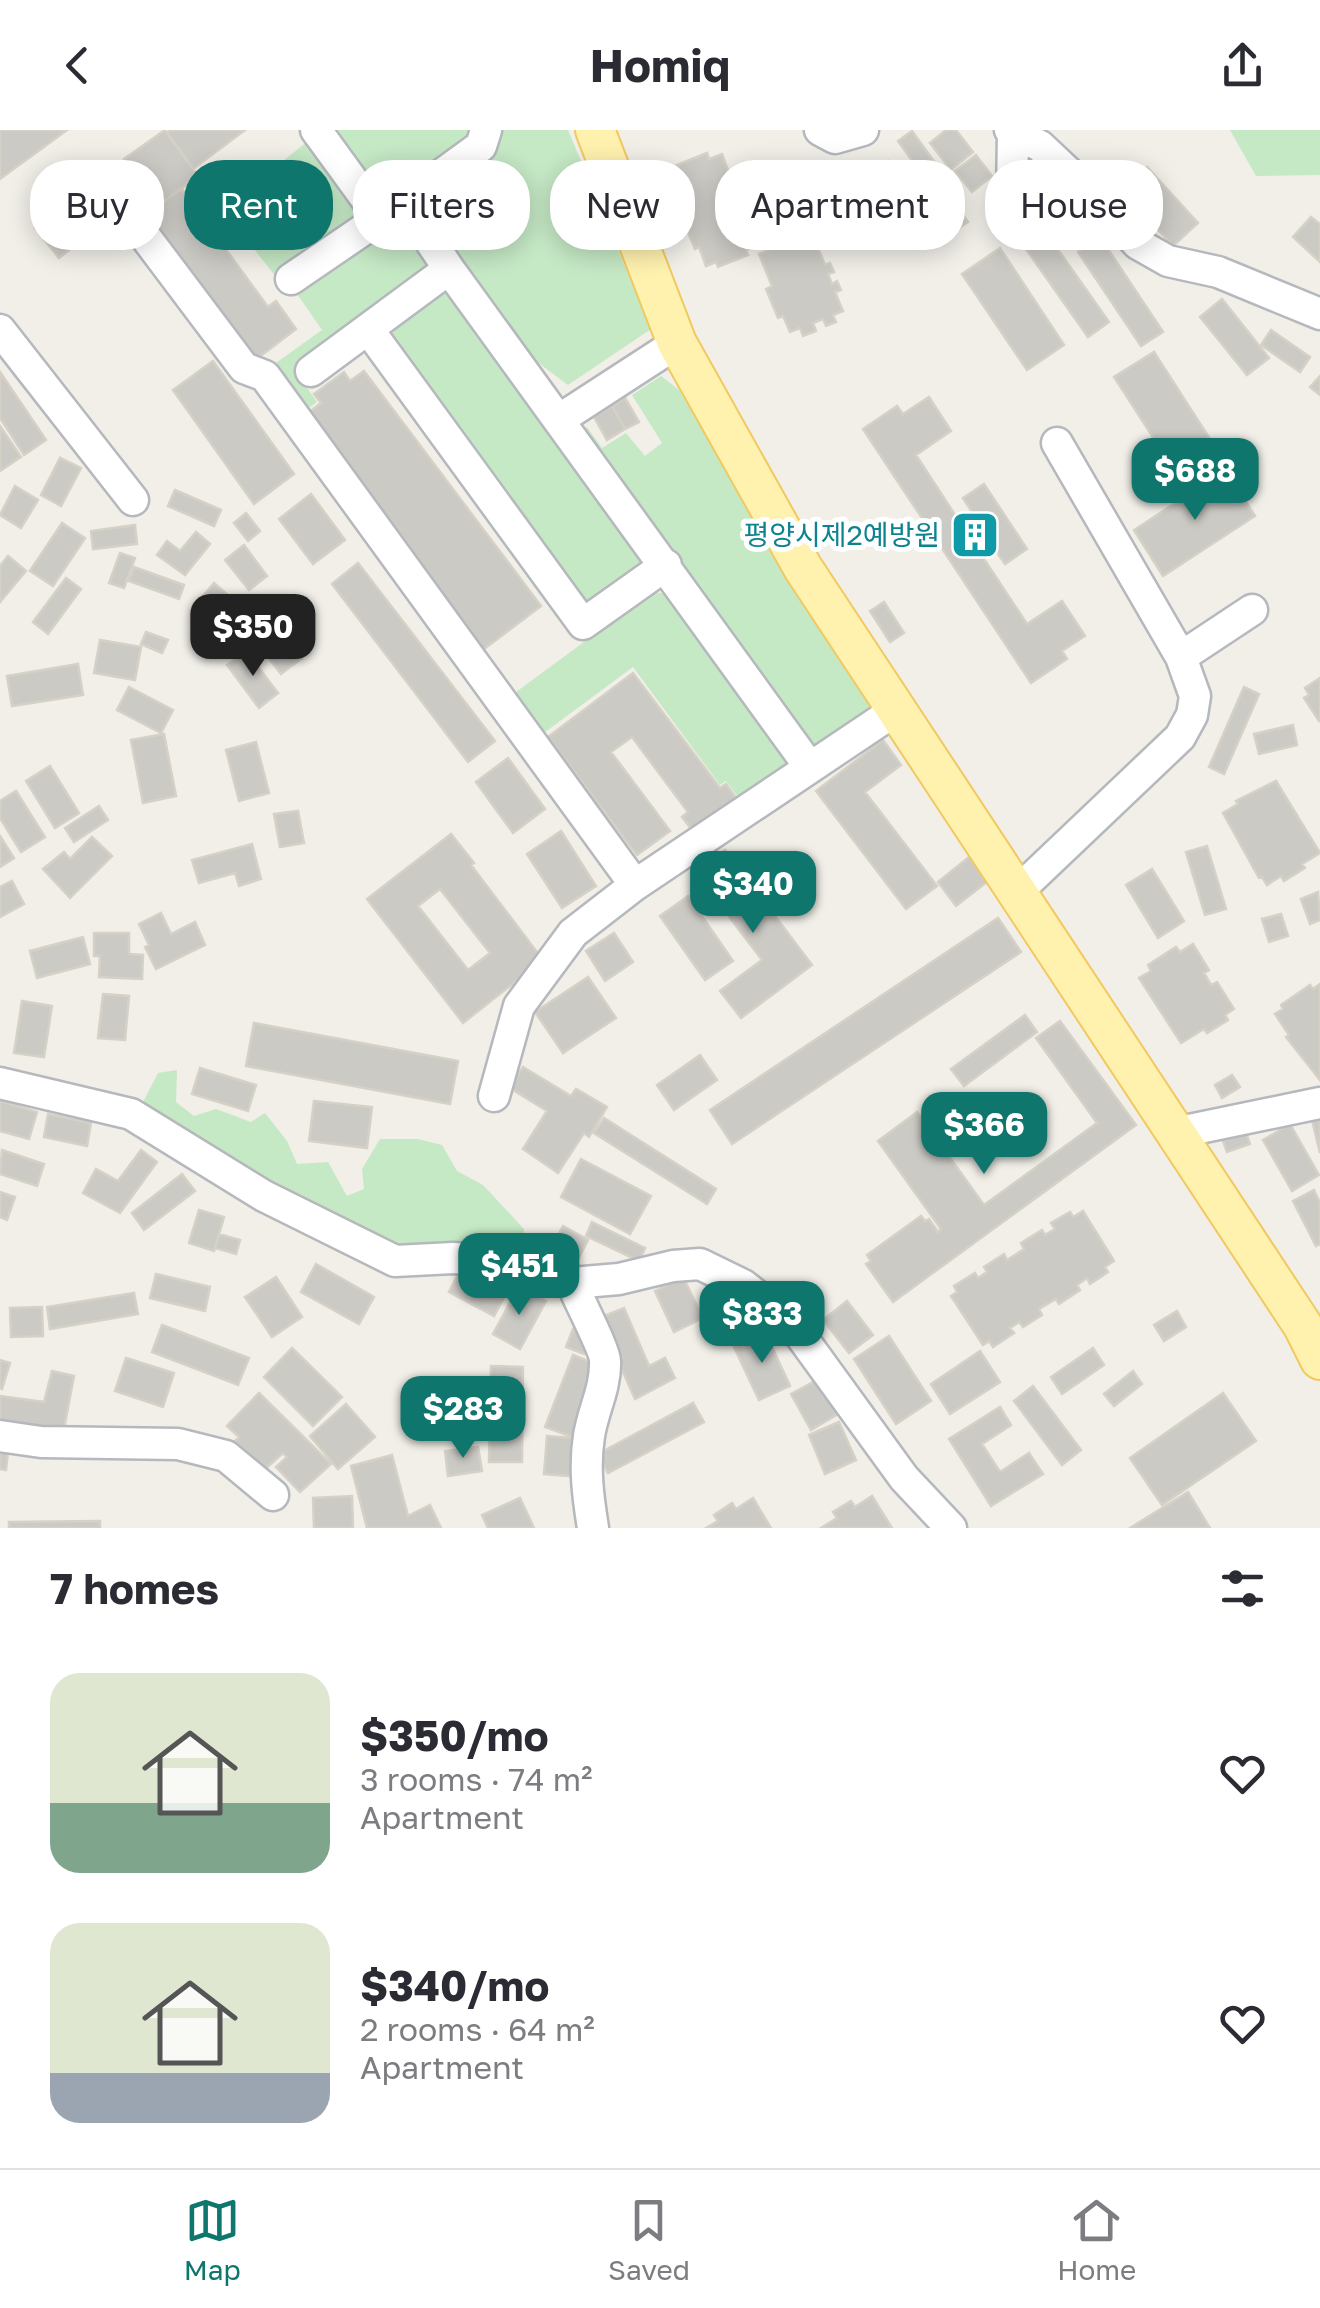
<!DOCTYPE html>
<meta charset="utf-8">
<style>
:root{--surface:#fff;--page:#f2f2f3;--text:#2b2b33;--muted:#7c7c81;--line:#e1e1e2;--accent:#0f766e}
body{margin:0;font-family:"Golos Text","Noto Sans KR",sans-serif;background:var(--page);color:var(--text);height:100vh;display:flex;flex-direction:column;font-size:38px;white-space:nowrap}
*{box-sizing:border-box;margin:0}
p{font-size:32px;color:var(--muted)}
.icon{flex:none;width:55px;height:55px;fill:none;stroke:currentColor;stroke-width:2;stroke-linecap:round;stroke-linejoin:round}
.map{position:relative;height:1398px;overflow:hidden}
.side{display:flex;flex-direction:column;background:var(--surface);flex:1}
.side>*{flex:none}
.guide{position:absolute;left:30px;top:30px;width:1260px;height:90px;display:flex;gap:20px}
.price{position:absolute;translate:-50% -85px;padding:0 22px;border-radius:20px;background:var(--accent);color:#fff;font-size:32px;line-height:65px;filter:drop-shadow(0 2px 5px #0008)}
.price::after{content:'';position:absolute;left:50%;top:60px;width:30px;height:22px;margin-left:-15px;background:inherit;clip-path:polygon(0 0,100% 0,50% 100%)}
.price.current{background:#222;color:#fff}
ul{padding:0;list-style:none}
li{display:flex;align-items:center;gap:30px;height:250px;padding:0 50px}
li span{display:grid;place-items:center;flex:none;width:280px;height:200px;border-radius:30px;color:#555}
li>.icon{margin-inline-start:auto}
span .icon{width:120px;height:120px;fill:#fffc;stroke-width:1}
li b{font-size:42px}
h2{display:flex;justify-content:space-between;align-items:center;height:120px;padding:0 50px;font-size:42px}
.pill{padding:0 35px;border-radius:40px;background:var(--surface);box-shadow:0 5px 25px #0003;font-size:35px;line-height:90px}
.pill.current{background:var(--accent);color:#fff}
header{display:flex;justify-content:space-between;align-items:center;height:130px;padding:0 50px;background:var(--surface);font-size:45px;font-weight:700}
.tab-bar{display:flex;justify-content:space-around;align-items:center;height:140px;border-top:2px solid var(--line);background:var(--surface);font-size:28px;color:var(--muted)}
.tab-bar a{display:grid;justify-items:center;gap:5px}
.tab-bar .current{color:var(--accent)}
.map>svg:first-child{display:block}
.green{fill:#c5e8c5}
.building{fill:#cccac5;stroke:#d6d1c6;stroke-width:2.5;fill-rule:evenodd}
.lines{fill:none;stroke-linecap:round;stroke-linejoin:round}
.minor-casing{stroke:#b5b8bc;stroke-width:35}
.major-casing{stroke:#f2c960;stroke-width:42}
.minor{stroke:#fff;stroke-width:30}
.major{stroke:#fff2af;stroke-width:38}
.labels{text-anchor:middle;stroke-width:10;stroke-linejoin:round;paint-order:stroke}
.culture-label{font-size:28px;fill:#0d838f;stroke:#fff;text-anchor:end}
</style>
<header><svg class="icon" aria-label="back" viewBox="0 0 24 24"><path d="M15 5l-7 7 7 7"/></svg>Homiq<svg class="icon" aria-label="share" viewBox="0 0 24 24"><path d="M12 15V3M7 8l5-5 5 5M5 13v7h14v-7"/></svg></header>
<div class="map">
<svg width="1320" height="1398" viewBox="0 0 1320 1398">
<rect width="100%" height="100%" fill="#f1efe8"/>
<path class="green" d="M 323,0 L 470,0 L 471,2 L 463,19 L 381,80 Z
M 495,0 L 568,0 L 651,199 L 568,255 L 532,228 L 423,85 L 426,70 Z
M 1230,0 L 1320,0 L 1320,45 L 1256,46 Z
M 312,8 L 369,86 L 277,148 L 222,79 Z
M 400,93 L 430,134 L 429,147 L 296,242 L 317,272 L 299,285 L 266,240 L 322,200 L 293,158 Z
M 448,157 L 650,435 L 598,473 L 579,474 L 391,214 C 391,187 428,171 448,157 Z
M 661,246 L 679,260 L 872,581 L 821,618 L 809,614 L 581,306 L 587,297 L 602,318 L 626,303 L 645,326 L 662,313 L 632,265 Z
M 652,462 L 668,464 L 794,632 L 741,671 L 726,651 L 720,655 L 633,537 L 541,605 L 512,565 Z
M 177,940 L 176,972 L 194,986 L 216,979 L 251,992 L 265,983 L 287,1011 L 297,1034 L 328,1032 L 347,1066 L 364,1059 L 362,1039 L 380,1009 L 418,1009 L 442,1015 L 457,1041 L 483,1055 L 524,1099 L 524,1121 L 430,1120 L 381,1115 L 263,1056 L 259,1044 L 141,976 L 158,943 Z"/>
<path class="building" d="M 0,0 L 67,0 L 0,49 Z
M 165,0 L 198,46 L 158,76 L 124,29 Z
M 171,0 L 245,0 L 193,39 L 167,3 Z
M 946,0 L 956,0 L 973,22 L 951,40 L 930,13 Z
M 912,1 L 943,44 L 929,54 L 898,11 Z
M 707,23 L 709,29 L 722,24 L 729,43 L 734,41 L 742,63 L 738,65 L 742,74 L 746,72 L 755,95 L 751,97 L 758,115 L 746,120 L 748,125 L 718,137 L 716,132 L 706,136 L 699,117 L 695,119 L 686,98 L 691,96 L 687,87 L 683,88 L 670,44 L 679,41 L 677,35 Z
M 976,25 L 992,46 L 972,62 L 955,41 Z
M 888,31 L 920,77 L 900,91 L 868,45 Z
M 1147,37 L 1198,93 L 1173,116 L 1122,60 Z
M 138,49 L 158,76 L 181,58 L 268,177 L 276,171 L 296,199 L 254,231 L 152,91 L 142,98 L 117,65 Z
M 941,53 L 968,92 L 950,104 L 923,65 Z
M 65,75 L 88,105 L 59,128 L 35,98 Z
M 1311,87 L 1320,94 L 1320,132 L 1293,107 Z
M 801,102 L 803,107 L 812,103 L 825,135 L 830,133 L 834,142 L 828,144 L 832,154 L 837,151 L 841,160 L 835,162 L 843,181 L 833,185 L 836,192 L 826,196 L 823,189 L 813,193 L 816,201 L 803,206 L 800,198 L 790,202 L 783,186 L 778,188 L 766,159 L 772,156 L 759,124 L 769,120 L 767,115 L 780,110 L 782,115 L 792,111 L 791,106 Z
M 1047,104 L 1109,192 L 1088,207 L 1026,119 Z
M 1100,107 L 1163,202 L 1141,216 L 1078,122 Z
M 1000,118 L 1064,215 L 1027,240 L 962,144 Z
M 1222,169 L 1269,228 L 1247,245 L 1200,187 Z
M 1271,200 L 1310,227 L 1300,242 L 1261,215 Z
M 1154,222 L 1217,320 L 1178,346 L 1114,247 Z
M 213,231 L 294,344 L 254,374 L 173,260 Z
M 364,241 L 541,476 L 480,522 L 303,287 L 321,273 L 314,264 L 344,242 L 350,251 Z
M 0,242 L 46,310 L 24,325 L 0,288 Z
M 1320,246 L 1320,265 L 1310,257 Z
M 929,267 L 951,301 L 916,325 L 959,391 L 972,382 L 963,368 L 984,354 L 1027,419 L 1005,434 L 996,421 L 984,429 L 1027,494 L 1062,471 L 1085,506 L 1062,521 L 1067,529 L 1031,553 L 863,299 L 897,276 L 903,284 Z
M 625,268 L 639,292 L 625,299 L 612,276 Z
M 612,276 L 625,299 L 607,310 L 594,287 Z
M 0,296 L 21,327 L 0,341 Z
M 60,328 L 81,338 L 61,376 L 41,365 Z
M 1205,328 L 1217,346 L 1206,353 L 1195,335 Z
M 1226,340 L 1255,386 L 1163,446 L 1134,400 Z
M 15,356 L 38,370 L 21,398 L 0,385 Z
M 175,360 L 221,380 L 214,396 L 168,376 Z
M 311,364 L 345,410 L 313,434 L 279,389 Z
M 246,383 L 260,401 L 248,411 L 234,393 Z
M 62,393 L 85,408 L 53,456 L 30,441 Z
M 135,395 L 137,414 L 93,419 L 91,401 Z
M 196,402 L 210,414 L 185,445 L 157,425 L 167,411 L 180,421 Z
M 244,415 L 267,446 L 249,460 L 225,430 Z
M 120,423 L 135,428 L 124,458 L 109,453 Z
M 8,426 L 26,441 L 0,472 L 0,436 Z
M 358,433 L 495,611 L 468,632 L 332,454 Z
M 134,437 L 184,455 L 179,469 L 129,451 Z
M 66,448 L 81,459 L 48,504 L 33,492 Z
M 214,453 L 238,474 L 226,488 L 202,467 Z
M 255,467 L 302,528 L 281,544 L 234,483 Z
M 884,472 L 904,503 L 890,512 L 870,481 Z
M 221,493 L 240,512 L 228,524 L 209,505 Z
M 146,502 L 168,510 L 162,523 L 141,514 Z
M 100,510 L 141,517 L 135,550 L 94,543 Z
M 246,521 L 278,563 L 259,578 L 227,535 Z
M 78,534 L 83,565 L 12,576 L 7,546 Z
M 633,543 L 720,658 L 726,654 L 739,672 L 696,705 L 682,687 L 688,682 L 632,607 L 611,622 L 670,701 L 637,725 L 548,607 Z
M 1320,548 L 1320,590 L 1319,591 L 1304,568 L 1309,565 L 1305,558 Z
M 129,557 L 173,580 L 161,603 L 117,580 Z
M 1244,557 L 1259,564 L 1224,644 L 1209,637 Z
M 1293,595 L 1297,615 L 1259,624 L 1254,604 Z
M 164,604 L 176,666 L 143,673 L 131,610 Z
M 883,610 L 901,635 L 865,662 L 937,756 L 906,779 L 816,661 Z
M 256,612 L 269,663 L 239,671 L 226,620 Z
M 508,628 L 545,679 L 513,703 L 476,652 Z
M 50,636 L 79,683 L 55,698 L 26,651 Z
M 1276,651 L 1320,723 L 1302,734 L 1305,738 L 1284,751 L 1281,746 L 1267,755 L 1262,747 L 1259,748 L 1223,683 L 1238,674 L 1236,671 Z
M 16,661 L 45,707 L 21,722 L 0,688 L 0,671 Z
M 99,676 L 108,690 L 74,712 L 65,698 Z
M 298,681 L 304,713 L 280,717 L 274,684 Z
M 561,701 L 596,756 L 562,778 L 527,724 Z
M 451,704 L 474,733 L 471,735 L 543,830 L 463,893 L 367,769 ZM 440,759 L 490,823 L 468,840 L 418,776 Z
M 0,706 L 14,728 L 0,737 Z
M 92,707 L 112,726 L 70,768 L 43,739 L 64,722 L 70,729 Z
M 252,714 L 261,749 L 239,756 L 235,743 L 199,753 L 192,730 Z
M 1207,716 L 1226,779 L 1205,785 L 1186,722 Z
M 725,720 L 812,835 L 741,888 L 720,861 L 762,830 L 696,743 Z
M 969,727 L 988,751 L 956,776 L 938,752 Z
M 1152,739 L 1184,791 L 1158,808 L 1126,755 Z
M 12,751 L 24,774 L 0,787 L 0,757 Z
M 1318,762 L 1320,790 L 1310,794 L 1301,769 Z
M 688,766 L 733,831 L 705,850 L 660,786 Z
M 161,783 L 171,804 L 195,792 L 205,815 L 156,839 L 145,817 L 149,815 L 139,794 Z
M 1281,784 L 1288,806 L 1269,812 L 1262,789 Z
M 998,788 L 1021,822 L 732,1014 L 710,980 Z
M 94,803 L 129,803 L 129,824 L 143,825 L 142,849 L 99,847 L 100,826 L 94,826 Z
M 614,803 L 633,832 L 605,851 L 586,821 Z
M 83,807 L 90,834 L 37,848 L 30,821 Z
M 1193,814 L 1209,840 L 1204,843 L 1211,855 L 1217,852 L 1234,879 L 1225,885 L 1228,890 L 1207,903 L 1204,899 L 1181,913 L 1139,848 L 1151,841 L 1148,835 L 1176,817 L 1180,822 Z
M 588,847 L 616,888 L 563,923 L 535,882 Z
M 1320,854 L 1320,950 L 1286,907 L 1289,905 L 1275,884 L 1283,879 L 1281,875 L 1310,855 L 1313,859 Z
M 103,864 L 129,866 L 125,910 L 98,908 Z
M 22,871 L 52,876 L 44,927 L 14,923 Z
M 1025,885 L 1037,902 L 964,956 L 951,939 Z
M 1060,891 L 1136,995 L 893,1172 L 866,1134 L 871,1131 L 867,1125 L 921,1086 L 925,1091 L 929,1089 L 938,1102 L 941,1099 L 878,1011 L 917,982 L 984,1075 L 1097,993 L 1036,908 Z
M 254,893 L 458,931 L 450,974 L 246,936 Z
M 700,925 L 717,950 L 674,980 L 657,955 Z
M 523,937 L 571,966 L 576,959 L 607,977 L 589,1007 L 584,1003 L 558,1043 L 523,1019 L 547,981 L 510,958 Z
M 200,938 L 256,955 L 248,981 L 192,964 Z
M 1232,945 L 1240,957 L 1222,968 L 1215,955 Z
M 0,971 L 37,982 L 29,1009 L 0,1001 Z
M 314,971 L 372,977 L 367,1018 L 309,1011 Z
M 48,984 L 91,993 L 87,1016 L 44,1007 Z
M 604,988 L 716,1059 L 707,1074 L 594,1003 Z
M 1320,988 L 1320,1023 L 1312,990 Z
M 1290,994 L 1319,1045 L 1292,1061 L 1263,1010 Z
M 1246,1003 L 1250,1014 L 1227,1022 L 1223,1011 Z
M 2,1020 L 44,1034 L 37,1056 L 0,1044 Z
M 141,1020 L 157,1032 L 120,1083 L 83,1063 L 96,1039 L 118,1051 Z
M 581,1029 L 651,1066 L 630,1104 L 561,1067 Z
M 182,1044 L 195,1061 L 144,1100 L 132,1083 Z
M 1314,1060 L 1320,1073 L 1320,1114 L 1316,1116 L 1293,1071 Z
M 0,1062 L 15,1067 L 7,1090 L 0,1087 Z
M 199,1080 L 224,1087 L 214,1121 L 189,1113 Z
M 1083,1081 L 1114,1131 L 1105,1137 L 1108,1142 L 1090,1154 L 1087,1148 L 1077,1155 L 1080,1160 L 1059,1174 L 1056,1169 L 1039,1179 L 1042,1185 L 1023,1197 L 1019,1192 L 1010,1198 L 1014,1203 L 993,1217 L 989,1211 L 983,1215 L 951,1166 L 957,1162 L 954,1156 L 975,1143 L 978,1148 L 987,1142 L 984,1137 L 1004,1124 L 1007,1130 L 1024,1119 L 1021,1113 L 1042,1100 L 1045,1105 L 1055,1099 L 1051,1093 L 1070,1082 L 1073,1087 Z
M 592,1092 L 645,1118 L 639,1131 L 586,1106 Z
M 563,1096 L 588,1110 L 572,1141 L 547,1127 Z
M 219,1104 L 240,1110 L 236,1124 L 215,1118 Z
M 316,1134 L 374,1167 L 359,1194 L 301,1162 Z
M 462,1137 L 507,1162 L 494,1186 L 449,1162 Z
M 156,1144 L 210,1157 L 205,1181 L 150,1168 Z
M 276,1147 L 302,1187 L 272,1207 L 245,1167 Z
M 683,1147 L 703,1188 L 674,1202 L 655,1161 Z
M 724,1149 L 738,1170 L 722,1182 L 707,1159 Z
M 519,1156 L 546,1171 L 520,1219 L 493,1204 Z
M 134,1163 L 138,1184 L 50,1199 L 47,1177 Z
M 847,1171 L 873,1205 L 849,1223 L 823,1190 Z
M 42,1177 L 43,1206 L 11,1207 L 10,1178 Z
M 624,1178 L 649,1236 L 665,1228 L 675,1248 L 635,1269 L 599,1188 Z
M 1177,1181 L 1186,1197 L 1164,1211 L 1154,1195 Z
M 162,1195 L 249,1228 L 238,1255 L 152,1222 Z
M 573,1199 L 591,1207 L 584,1224 L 566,1217 Z
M 765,1202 L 790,1256 L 759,1270 L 734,1217 Z
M 889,1206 L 931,1271 L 896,1294 L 854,1229 Z
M 292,1218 L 342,1267 L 313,1296 L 264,1247 Z
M 1093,1218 L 1104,1235 L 1062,1264 L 1051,1247 Z
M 980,1221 L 1000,1252 L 950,1284 L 931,1254 Z
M 573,1225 L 603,1237 L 575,1308 L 545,1297 Z
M 126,1228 L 174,1243 L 163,1277 L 115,1261 Z
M 0,1230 L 10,1233 L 2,1259 L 0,1258 Z
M 491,1236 L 523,1237 L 522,1332 L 489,1332 Z
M 52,1241 L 74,1246 L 63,1304 L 0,1294 L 0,1266 L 44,1272 Z
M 1133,1241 L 1142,1254 L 1114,1276 L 1104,1264 Z
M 819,1249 L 838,1284 L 811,1300 L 791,1264 Z
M 1033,1256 L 1081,1320 L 1062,1335 L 1014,1271 Z
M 259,1263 L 331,1334 L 300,1362 L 276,1337 L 287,1327 L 283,1323 L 262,1342 L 235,1311 L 239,1307 L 227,1296 Z
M 1223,1263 L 1256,1311 L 1162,1375 L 1130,1328 Z
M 693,1273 L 704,1292 L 608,1343 L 598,1324 Z
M 346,1274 L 375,1307 L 338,1339 L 310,1306 Z
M 1000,1277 L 1011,1295 L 982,1314 L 1000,1342 L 1029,1323 L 1043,1344 L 991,1376 L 949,1309 Z
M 839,1292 L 856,1330 L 825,1344 L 809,1305 Z
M 547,1306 L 584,1309 L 581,1347 L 544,1344 Z
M 478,1317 L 482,1341 L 448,1346 L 445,1321 Z
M 0,1320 L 8,1321 L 6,1340 L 0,1339 Z
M 392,1325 L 408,1386 L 430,1375 L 441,1398 L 367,1398 L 351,1336 Z
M 1188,1362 L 1210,1398 L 1130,1398 Z
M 352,1366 L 353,1398 L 314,1398 L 313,1368 Z
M 872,1366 L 892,1398 L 821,1398 L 837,1388 L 833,1382 L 851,1371 L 855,1377 Z
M 520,1368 L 534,1398 L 488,1398 L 482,1385 Z
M 753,1368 L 771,1398 L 706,1398 L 718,1391 L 714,1385 L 732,1373 L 736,1379 Z
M 100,1391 L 100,1398 L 9,1398 L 9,1392 Z"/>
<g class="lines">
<g class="minor-casing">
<path id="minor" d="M 316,0 L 380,88
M 486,0 L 481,16 L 404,72 L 449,139 L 809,636
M 820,0 L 835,8 L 863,0
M 1010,0 L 1040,16 L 1090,63 L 1138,114 L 1168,131 L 1218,142 L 1320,184
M 1012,74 L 1013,0
M 147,109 L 244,238 L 265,246 L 635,755
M 291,149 L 404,72
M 368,199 L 583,494 L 666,435
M 0,200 L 133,370
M 311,241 L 449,139
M 560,289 L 677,213
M 1181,527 L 1252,480
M 1017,762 L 1180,607 L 1192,585 L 1195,566 L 1181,527 L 1057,313
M 0,953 L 131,984 L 264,1066 L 395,1131 L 453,1128 L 519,1132 L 572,1153 L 619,1149 L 673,1136 L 700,1134 L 743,1155 L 790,1191 L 904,1348 L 951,1398
M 494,966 L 519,876 L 573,803 L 635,755 L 896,580
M 1175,1003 L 1320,973
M 572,1153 C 578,1169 605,1220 605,1231 C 606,1258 593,1280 589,1306 C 584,1337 588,1367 593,1398
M 0,1306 L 41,1312 L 178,1314 L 226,1326 L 273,1365"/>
</g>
<g class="major-casing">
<path id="major" d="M 595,0 L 677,213 L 803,438 L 1303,1196 L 1320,1230"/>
</g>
<use href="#minor" class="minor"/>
<use href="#major" class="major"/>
</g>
<defs>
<g id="building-square" transform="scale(2.5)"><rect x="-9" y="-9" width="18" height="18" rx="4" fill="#0f9aa8" stroke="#fff"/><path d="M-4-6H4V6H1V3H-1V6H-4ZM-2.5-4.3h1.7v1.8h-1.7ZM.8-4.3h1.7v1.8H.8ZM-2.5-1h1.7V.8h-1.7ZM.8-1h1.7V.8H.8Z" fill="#fff"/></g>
</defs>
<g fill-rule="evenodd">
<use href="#building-square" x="975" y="405"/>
</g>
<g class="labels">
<g class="culture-label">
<text x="940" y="415">평양시제2예방원</text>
</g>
</g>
</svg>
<b class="price" style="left:1195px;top:393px">$688</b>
<b class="price current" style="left:253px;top:549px">$350</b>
<b class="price" style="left:753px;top:806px">$340</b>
<b class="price" style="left:984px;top:1047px">$366</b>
<b class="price" style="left:519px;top:1188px">$451</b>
<b class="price" style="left:762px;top:1236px">$833</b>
<b class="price" style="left:463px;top:1331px">$283</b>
<div class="guide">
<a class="pill">Buy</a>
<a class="pill current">Rent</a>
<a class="pill">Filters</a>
<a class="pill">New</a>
<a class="pill">Apartment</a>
<a class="pill">House</a>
</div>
</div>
<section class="side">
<h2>7 homes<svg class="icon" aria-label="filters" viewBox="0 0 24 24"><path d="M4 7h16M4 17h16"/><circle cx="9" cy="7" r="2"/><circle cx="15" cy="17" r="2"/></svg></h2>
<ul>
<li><span style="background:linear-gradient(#dfe7d0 65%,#7fa58c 0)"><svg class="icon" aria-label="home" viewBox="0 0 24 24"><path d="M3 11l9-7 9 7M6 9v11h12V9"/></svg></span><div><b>$350/mo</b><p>3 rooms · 74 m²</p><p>Apartment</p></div><svg class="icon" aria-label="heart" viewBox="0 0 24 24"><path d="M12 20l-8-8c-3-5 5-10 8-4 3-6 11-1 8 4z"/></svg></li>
<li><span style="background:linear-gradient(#dfe7d0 75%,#9aa5b1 0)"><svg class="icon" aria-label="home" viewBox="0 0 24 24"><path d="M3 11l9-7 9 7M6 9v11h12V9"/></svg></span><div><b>$340/mo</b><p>2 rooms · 64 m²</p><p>Apartment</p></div><svg class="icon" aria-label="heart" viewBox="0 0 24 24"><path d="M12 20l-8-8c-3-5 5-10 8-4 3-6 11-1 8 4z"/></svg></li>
</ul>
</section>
<nav class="tab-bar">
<a class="current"><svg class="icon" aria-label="map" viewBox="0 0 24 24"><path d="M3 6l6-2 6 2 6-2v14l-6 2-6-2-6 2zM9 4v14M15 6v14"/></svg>Map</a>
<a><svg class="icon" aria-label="saved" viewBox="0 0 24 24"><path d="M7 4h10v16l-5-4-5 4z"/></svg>Saved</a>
<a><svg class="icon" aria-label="home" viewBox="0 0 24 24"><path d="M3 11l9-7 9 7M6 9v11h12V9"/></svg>Home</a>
</nav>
